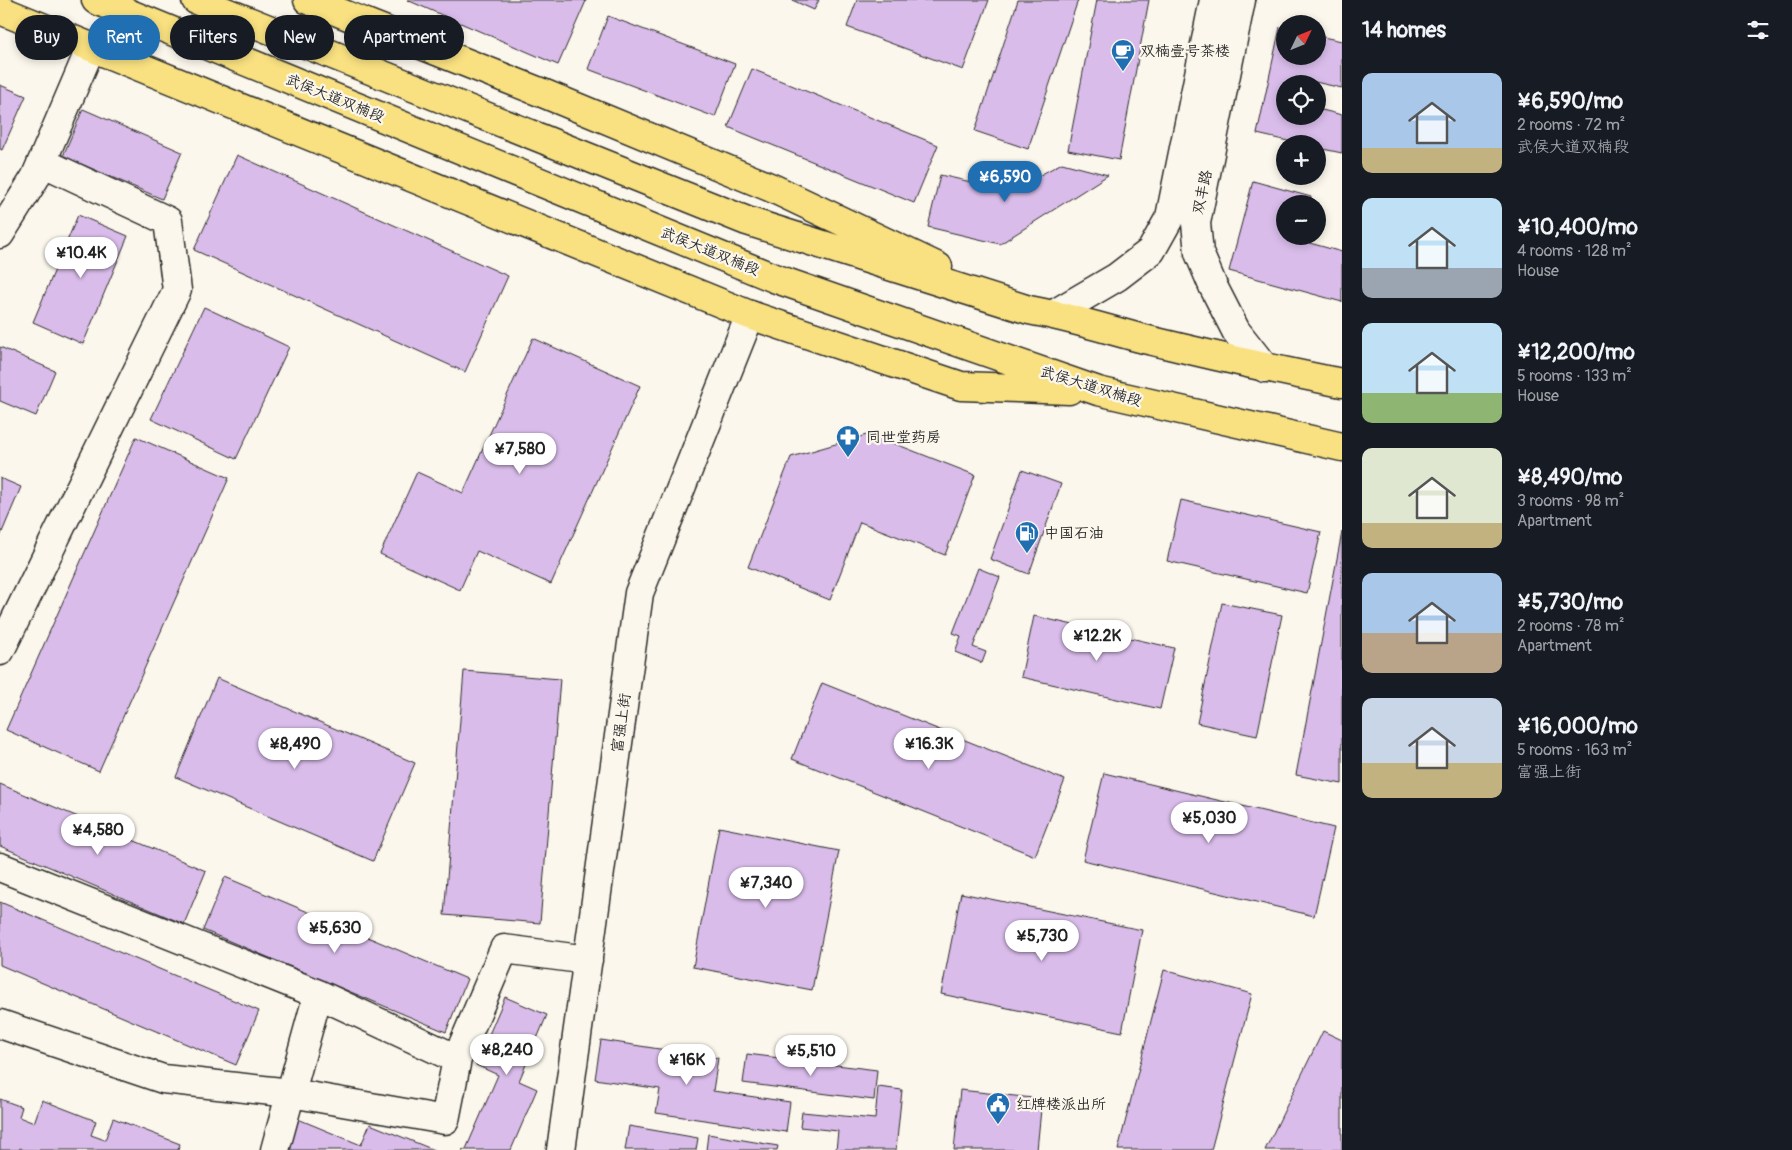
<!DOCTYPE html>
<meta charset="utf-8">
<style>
:root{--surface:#171b24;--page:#242831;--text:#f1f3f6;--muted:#9ea1a6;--accent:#1f6fb2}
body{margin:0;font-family:Pangolin,"LXGW WenKai TC",sans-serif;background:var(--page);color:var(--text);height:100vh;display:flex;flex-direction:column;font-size:19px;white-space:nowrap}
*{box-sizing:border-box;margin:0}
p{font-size:16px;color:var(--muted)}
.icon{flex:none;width:28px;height:28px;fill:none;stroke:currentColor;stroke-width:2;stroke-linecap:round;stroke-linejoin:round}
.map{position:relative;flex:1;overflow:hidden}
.side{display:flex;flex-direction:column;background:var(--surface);width:450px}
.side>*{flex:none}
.banner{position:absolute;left:15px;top:15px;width:475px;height:45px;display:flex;gap:10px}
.needle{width:32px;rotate:47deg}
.controls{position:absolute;left:1276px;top:15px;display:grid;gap:10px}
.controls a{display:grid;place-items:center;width:50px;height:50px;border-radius:50%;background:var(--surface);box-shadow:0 2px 8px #0003;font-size:25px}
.price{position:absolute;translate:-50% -42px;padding:0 11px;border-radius:18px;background:#fff;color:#222;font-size:16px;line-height:32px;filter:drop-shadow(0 1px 2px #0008)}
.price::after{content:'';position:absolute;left:50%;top:30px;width:15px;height:11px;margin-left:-8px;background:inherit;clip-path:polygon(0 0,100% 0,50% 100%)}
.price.active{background:var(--accent);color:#fff}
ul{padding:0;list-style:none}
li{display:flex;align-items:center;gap:15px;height:125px;padding:0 20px}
li span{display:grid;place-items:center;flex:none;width:140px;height:100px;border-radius:10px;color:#555}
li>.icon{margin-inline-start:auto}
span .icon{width:60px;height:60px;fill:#fffc;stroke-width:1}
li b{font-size:21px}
h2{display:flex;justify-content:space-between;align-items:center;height:60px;padding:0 20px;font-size:21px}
.tag{padding:0 18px;border-radius:22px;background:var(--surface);box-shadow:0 2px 8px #0003;font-size:18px;line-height:45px}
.tag.active{background:var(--accent);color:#fff}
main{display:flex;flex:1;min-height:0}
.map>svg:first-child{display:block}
.building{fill:#d9bcea;stroke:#2b2b2b}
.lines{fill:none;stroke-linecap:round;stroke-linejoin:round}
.minor-casing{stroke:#2b2b2b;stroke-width:31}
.major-casing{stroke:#2b2b2b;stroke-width:31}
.minor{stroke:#fbf7ec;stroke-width:28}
.major{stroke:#f9e181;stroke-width:28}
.labels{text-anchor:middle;stroke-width:4.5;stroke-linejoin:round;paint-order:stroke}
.poi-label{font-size:15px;fill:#2b2b2b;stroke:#fbf7ec;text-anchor:start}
.street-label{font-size:15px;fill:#2b2b2b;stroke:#fbf7ec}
</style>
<main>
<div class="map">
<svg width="1342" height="1150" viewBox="0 0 1342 1150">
<rect width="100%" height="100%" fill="#fbf7ec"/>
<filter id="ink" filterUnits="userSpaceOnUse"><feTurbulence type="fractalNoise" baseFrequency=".02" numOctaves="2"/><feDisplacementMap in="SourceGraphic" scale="10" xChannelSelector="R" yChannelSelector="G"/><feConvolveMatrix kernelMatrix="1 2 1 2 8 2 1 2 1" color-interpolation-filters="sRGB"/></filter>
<g filter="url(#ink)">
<path class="building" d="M 407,0 L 583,0 L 586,1 L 558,65 Z
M 792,0 L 819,0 L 814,10 Z
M 857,0 L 989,0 L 963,70 L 847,27 Z
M 1018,0 L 1078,0 L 1028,149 L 975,131 Z
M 1097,0 L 1149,0 L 1119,160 L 1068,150 Z
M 608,16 L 735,64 L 715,117 L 588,69 Z
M 1280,27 L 1285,28 L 1285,56 L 1318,56 L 1318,36 L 1342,41 L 1342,88 L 1306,80 L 1306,84 L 1285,84 L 1285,116 L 1318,116 L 1318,109 L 1342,115 L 1342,153 L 1318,148 L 1318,144 L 1301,144 L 1257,134 Z
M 752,69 L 938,145 L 914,203 L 728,127 Z
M 0,85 L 26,96 L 2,150 L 0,149 Z
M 83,109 L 182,152 L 162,199 L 63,156 Z
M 237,155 L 508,276 L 465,372 L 194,250 Z
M 1062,163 L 1108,175 L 1000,244 L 928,227 L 940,175 L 1011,191 Z
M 1253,181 L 1311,197 L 1309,204 L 1285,204 L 1285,236 L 1300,236 L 1299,240 L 1342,252 L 1342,302 L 1229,271 Z
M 78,215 L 128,236 L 83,344 L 33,322 Z
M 204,307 L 289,347 L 236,459 L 151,419 Z
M 533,338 L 640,386 L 551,584 L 477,551 L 460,590 L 380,554 L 417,472 L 463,493 Z
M 0,347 L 55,371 L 36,416 L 0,401 Z
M 870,434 L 975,475 L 945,555 L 860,522 L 830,600 L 748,567 L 791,457 Z
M 136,437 L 229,478 L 99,771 L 6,730 Z
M 1022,470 L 1061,484 L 1029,574 L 990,559 Z
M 0,478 L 21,487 L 0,537 Z
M 1181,500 L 1321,532 L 1307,593 L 1167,561 Z
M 1342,532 L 1342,784 L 1296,775 Z
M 978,568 L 1000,577 L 973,647 L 986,652 L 982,663 L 955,652 L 961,636 L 953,633 Z
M 1222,603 L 1282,615 L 1257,736 L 1197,723 Z
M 1034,616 L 1174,648 L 1160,709 L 1021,677 Z
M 464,671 L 560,679 L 540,923 L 444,915 Z
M 217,678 L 415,763 L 373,861 L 176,777 Z
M 822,683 L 1065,780 L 1035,856 L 792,759 Z
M 1104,773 L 1334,828 L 1314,916 L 1083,860 Z
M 0,784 L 206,871 L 184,924 L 0,846 Z
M 719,827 L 839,851 L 812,990 L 693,967 Z
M 225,877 L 467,979 L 446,1032 L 203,930 Z
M 961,893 L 1142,930 L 1122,1032 L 941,994 Z
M 0,902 L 259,1011 L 236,1065 L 0,965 Z
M 1164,970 L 1252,994 L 1211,1150 L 1118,1150 Z
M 505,997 L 547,1015 L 519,1081 L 537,1089 L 511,1150 L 462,1150 L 466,1149 L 498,1075 L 476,1065 Z
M 1323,1031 L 1342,1040 L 1342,1150 L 1265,1150 Z
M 601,1040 L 718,1058 L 713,1091 L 790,1102 L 786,1132 L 656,1113 L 660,1089 L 595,1079 Z
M 747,1054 L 877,1070 L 874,1100 L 743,1083 Z
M 878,1087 L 902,1090 L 896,1150 L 836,1150 L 838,1131 L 800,1127 L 802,1112 L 875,1119 Z
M 960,1090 L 1042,1099 L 1037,1150 L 954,1150 Z
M 0,1099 L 22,1107 L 19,1117 L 34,1123 L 42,1100 L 96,1121 L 91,1135 L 105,1140 L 113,1118 L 180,1144 L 178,1150 L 24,1150 L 20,1148 L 19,1150 L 0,1150 Z
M 298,1119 L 361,1145 L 370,1124 L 434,1150 L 286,1150 Z
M 629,1126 L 698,1138 L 696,1150 L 625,1150 Z
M 708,1134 L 778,1146 L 777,1150 L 706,1150 Z"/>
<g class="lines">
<g class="minor-casing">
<path id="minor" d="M 1241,0 L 1196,223 L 1199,253 L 1213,286 L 1236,331 L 1265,368
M 0,234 L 35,178 L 91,47
M 1054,314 L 1117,277 L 1151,251 L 1170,217 L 1214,0
M 0,651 L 177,290 L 168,221 L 42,162
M 0,867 L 318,994 L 275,1150
M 0,1024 L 163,1079 L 291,1093 L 445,1120 L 457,1059 L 318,994
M 457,1059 L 504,949 L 588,960
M 561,1150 L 639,593 L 750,315"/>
</g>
<g class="major-casing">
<path id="major" d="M 96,0 L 774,278 L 1098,391 L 1342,447
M 196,0 L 747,221 L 1029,310 C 1068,317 1106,329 1144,339 C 1210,355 1276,370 1342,383
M 308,0 L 545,94 L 772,188 L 938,267
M 0,10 L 750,315 L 961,386 L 1069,390"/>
</g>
<use href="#minor" class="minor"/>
<use href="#major" class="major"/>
</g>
</g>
<defs>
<g id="cafe-pin" transform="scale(1.25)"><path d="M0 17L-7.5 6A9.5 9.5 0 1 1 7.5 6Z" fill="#1f6fb2" stroke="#fbf7ec"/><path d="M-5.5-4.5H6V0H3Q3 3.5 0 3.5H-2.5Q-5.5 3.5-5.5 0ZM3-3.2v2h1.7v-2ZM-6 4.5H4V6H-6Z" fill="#fff"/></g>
<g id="pharmacy-pin" transform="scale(1.25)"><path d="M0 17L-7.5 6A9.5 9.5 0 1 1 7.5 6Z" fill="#1f6fb2" stroke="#fbf7ec"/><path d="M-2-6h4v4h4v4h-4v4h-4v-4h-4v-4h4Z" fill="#fff"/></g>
<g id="fuel-pin" transform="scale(1.25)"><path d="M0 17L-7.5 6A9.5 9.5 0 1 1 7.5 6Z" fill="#1f6fb2" stroke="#fbf7ec"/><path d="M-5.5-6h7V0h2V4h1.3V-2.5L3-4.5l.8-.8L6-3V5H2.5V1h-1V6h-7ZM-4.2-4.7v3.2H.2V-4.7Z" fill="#fff"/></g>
<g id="civic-pin" transform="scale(1.25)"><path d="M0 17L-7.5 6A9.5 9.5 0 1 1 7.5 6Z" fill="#1f6fb2" stroke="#fbf7ec"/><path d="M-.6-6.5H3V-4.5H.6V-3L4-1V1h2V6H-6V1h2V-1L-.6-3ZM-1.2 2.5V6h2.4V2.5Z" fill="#fff"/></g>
</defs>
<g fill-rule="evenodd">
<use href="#cafe-pin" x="1123" y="51"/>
<use href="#pharmacy-pin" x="848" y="437"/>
<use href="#fuel-pin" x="1027" y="533"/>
<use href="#civic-pin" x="998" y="1104"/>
</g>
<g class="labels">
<g class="poi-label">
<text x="1140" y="56">双楠壹号茶楼</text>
<text x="866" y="442">同世堂药房</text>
<text x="1044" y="538">中国石油</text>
<text x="1016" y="1109">红牌楼派出所</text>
</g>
<g class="street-label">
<text transform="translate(335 98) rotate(22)" y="5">武侯大道双楠段</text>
<text transform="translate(1202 192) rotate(-78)" y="5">双丰路</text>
<text transform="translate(710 251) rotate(22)" y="5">武侯大道双楠段</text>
<text transform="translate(1091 386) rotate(17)" y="5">武侯大道双楠段</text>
<text transform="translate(621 723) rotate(-82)" y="5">富强上街</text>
</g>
</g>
</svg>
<div class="controls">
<a><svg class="needle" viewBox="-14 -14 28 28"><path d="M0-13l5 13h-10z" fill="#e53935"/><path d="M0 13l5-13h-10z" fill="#9ea1a6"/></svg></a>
<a><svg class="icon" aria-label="locate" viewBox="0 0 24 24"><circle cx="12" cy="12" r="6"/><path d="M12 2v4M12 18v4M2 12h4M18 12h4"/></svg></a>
<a>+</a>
<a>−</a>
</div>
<b class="price active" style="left:1005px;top:203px">¥6,590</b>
<b class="price" style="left:81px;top:279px">¥10.4K</b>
<b class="price" style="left:520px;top:475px">¥7,580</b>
<b class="price" style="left:1097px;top:662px">¥12.2K</b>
<b class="price" style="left:295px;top:770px">¥8,490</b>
<b class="price" style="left:929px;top:770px">¥16.3K</b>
<b class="price" style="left:1209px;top:844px">¥5,030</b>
<b class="price" style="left:98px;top:856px">¥4,580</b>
<b class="price" style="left:766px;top:909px">¥7,340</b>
<b class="price" style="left:335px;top:954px">¥5,630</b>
<b class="price" style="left:1042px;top:962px">¥5,730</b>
<b class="price" style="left:507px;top:1076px">¥8,240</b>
<b class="price" style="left:811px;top:1077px">¥5,510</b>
<b class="price" style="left:687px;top:1086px">¥16K</b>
<div class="banner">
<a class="tag">Buy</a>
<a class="tag active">Rent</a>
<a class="tag">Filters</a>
<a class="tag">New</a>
<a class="tag">Apartment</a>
</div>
</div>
<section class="side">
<h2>14 homes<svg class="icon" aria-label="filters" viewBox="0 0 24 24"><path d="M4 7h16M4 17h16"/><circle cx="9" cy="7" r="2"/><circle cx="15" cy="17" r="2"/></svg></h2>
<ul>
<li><span style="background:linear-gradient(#a9c7e8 75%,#c2b280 0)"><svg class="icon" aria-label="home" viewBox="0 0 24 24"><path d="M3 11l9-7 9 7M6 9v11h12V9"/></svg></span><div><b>¥6,590/mo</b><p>2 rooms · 72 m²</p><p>武侯大道双楠段</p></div></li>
<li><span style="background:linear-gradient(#bfe0f5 70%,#9aa5b1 0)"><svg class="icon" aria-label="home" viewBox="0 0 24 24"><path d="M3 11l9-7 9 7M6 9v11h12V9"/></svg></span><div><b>¥10,400/mo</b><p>4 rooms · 128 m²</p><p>House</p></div></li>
<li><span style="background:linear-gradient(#bfe0f5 70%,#8fb573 0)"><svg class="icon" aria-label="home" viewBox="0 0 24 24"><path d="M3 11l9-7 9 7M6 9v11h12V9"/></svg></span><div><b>¥12,200/mo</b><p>5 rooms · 133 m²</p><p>House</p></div></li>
<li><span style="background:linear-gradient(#dfe7d0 75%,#c2b280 0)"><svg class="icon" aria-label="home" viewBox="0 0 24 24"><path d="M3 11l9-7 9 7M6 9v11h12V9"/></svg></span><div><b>¥8,490/mo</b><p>3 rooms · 98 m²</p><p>Apartment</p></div></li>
<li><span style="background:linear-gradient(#a9c7e8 60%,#b9a48a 0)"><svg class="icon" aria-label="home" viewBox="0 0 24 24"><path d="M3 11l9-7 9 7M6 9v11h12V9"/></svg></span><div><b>¥5,730/mo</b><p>2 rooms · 78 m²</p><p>Apartment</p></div></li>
<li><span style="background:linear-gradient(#c9d6e8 65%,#c2b280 0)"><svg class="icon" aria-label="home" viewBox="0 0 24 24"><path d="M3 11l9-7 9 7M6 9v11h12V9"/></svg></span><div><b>¥16,000/mo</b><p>5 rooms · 163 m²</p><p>富强上街</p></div></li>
</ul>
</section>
</main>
